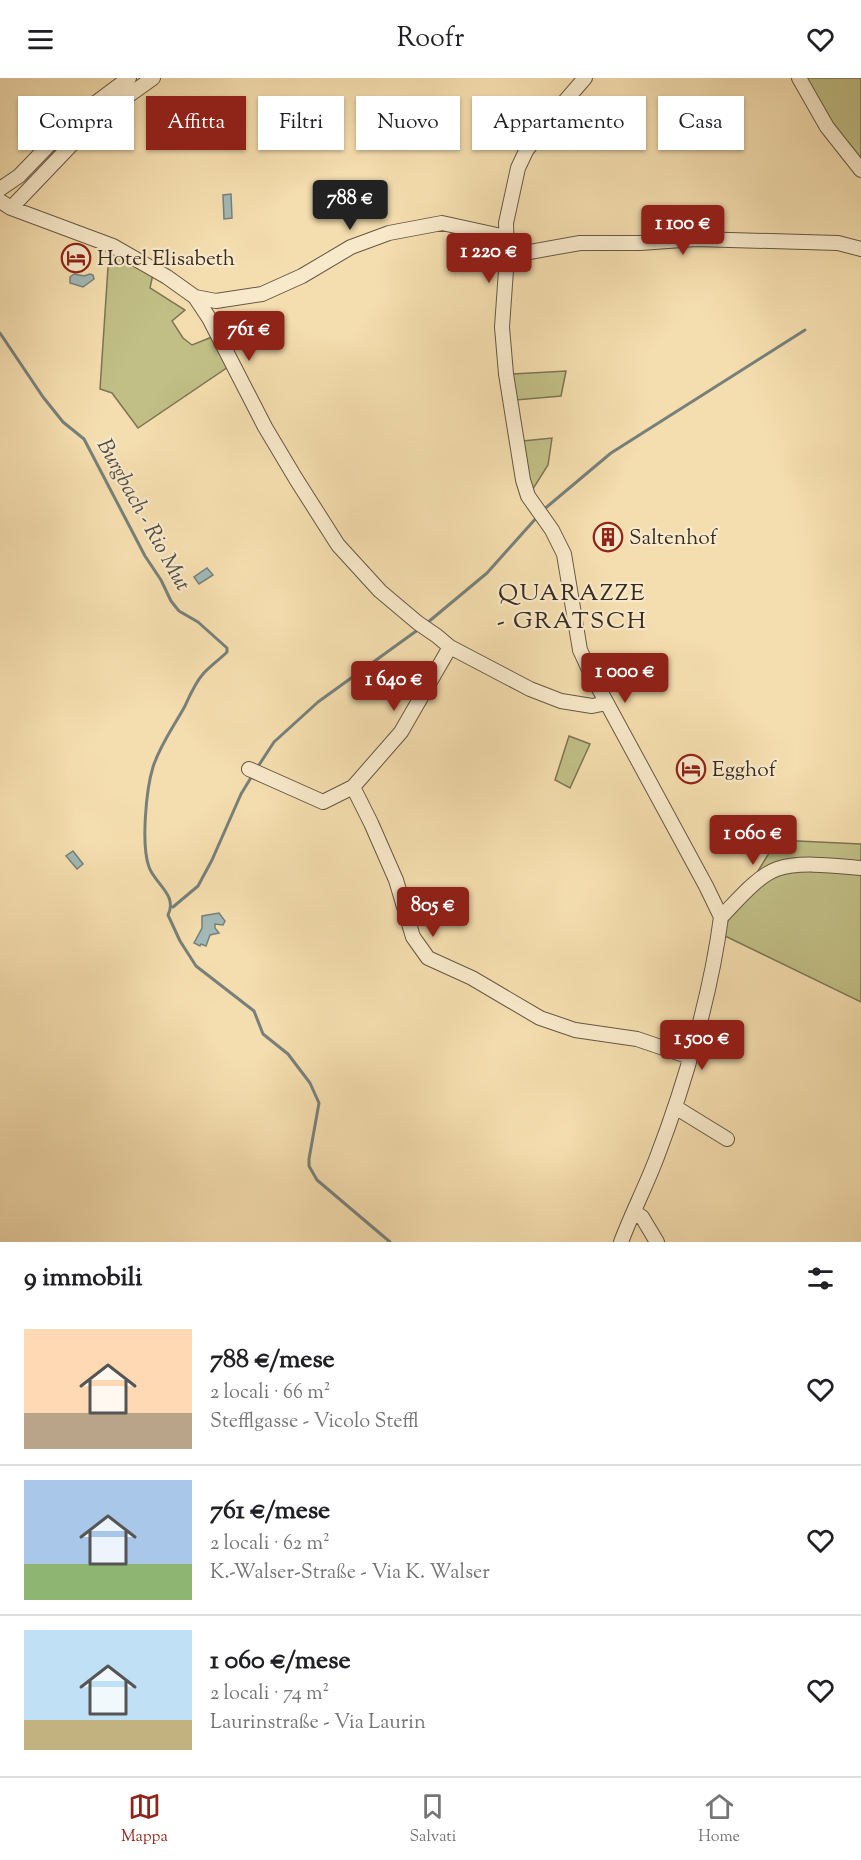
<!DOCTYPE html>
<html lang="it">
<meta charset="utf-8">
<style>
:root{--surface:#fff;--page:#f2f2f2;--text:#202124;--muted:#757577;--line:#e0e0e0;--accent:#8f2418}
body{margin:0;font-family:"Sorts Mill Goudy",serif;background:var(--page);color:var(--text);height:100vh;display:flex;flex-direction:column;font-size:22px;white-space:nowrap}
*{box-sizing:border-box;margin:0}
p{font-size:20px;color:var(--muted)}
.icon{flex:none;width:33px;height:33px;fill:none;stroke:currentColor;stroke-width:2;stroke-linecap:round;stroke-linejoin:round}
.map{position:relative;height:1164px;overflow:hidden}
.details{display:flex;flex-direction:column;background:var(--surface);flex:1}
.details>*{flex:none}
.guide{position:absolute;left:18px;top:18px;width:825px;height:54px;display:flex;gap:12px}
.price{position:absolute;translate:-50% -51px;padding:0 14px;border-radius:6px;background:var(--accent);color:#fff;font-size:20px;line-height:39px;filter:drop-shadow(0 2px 3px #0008)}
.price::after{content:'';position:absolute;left:50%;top:36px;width:18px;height:14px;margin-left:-9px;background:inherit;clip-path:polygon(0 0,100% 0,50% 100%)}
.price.current{background:#222;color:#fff}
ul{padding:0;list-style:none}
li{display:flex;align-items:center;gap:18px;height:150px;padding:0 24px}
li+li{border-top:2px solid var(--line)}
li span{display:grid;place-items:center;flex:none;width:168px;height:120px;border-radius:0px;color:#555}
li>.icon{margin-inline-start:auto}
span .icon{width:72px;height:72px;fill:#fffc;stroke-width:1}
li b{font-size:26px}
h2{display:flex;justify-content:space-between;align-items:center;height:72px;padding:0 24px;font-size:26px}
.pill{padding:0 21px;border-radius:0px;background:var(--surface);box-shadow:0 2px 4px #0004;font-size:21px;line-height:54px}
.pill.current{background:var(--accent);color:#fff}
header{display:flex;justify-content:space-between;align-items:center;height:78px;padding:0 24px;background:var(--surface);font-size:27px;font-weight:600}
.tabs{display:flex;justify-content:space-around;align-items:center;height:84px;border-top:2px solid var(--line);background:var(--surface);font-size:16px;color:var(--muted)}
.tabs a{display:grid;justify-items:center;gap:3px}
.tabs .current{color:var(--accent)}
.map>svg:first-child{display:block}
.green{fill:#c1bf86;stroke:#7c7554;stroke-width:1.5}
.water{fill:#a1b9b6;stroke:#77807b;stroke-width:1.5}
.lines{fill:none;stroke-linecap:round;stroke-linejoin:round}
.stream{stroke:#77807b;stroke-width:3}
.minor-casing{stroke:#665845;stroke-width:16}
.minor{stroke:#f8e9ca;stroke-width:14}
.labels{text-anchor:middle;stroke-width:4.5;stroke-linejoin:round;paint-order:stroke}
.poi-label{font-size:21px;fill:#372b22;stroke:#f8e9ca;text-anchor:start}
.water-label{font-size:22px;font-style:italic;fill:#524e47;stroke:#f8e9ca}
.quarter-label{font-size:24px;letter-spacing:1.5px;fill:#372b22;stroke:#f8e9ca}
</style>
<header><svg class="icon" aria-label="menu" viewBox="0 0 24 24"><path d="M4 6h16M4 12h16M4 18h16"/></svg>Roofr<svg class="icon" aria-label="heart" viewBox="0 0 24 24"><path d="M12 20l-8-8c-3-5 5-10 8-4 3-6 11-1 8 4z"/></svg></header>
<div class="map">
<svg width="861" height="1164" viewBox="0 0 861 1164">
<rect width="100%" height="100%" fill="#f4ddae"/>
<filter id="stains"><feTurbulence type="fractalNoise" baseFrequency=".00333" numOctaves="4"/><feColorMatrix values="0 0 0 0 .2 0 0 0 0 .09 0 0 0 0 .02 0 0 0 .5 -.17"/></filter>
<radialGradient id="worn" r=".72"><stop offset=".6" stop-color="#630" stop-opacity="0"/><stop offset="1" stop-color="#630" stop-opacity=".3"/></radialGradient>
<path class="green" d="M 804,0 L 861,0 L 861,83 L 826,43 Z
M 109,174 L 153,196 L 150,210 L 185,232 L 172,243 L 183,260 L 192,267 L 212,259 L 228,289 L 138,350 L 112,315 L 100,311 Z
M 566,293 L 561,318 L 516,322 L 513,296 Z
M 552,360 L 548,387 L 531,414 L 523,363 Z
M 569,658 L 590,666 L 570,710 L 555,702 Z
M 777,762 L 861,766 L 861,924 L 725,858 L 725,847 Z"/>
<path class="water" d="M 231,116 L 232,140 L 224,141 L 223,117 Z
M 74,196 L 84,198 L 90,196 L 93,197 L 94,201 L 83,209 L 70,205 L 70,199 Z
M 207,490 L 213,497 L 199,506 L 194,499 Z
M 73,773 L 83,786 L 77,791 L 66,778 Z
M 219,835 L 225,843 L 223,847 L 215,846 L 215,850 L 219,855 L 210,857 L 206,868 L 201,866 L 200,868 L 194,865 L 202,850 L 202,838 Z"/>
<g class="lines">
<path class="stream" d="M 0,255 L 43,319 L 63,344 L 84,361 L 145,478 L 161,502 L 171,523 L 179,533 L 198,544 L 227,570 L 227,574 C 219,582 210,588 203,596 C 195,605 190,617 185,628 C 174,648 160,667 153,689 C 146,712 141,767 149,789 C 155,806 178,817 168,837 L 180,863 L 196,888 L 254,933 L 263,956 L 288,976 L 310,1005 L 319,1025 L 309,1081 L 309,1088 L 317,1102 L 390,1164
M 542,433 L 611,375 L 805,252
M 427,545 L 487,495 L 538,438
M 257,690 L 274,664 L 318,624 L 419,551
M 173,829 L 198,808 L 212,782 L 241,716 L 252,698"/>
<g class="minor-casing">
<path id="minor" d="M 585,0 L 547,44 L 526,73 L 518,90 L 506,145 L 507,178 L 502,249 L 506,296 L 523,402 L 528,418 L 552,452 L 564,476 L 580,572 L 591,596 L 706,808 L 721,839
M 799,0 L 827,49 L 861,92
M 0,111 L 19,98 L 74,41 L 129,0
M 0,123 L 11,130 L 113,168 L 167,199 L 195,219 L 209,240 L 265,349 L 296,401 L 338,467 L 380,513 L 418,545 L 437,558 L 450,569 L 530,611 L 561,623 L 592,628 L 607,625
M 11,130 L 97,40 L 153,0
M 507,178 L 580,165 L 640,165 L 696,161 L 838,165 L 861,171
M 195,219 L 216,223 L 262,216 L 302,198 L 351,169 L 389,155 L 442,145 L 506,159
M 249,691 L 323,724 L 353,709 L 371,745 L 396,802 L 413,859 L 428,880 L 472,900 L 540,940 L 575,952 L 637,961 L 690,979
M 353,709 L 401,654 L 450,569
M 721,839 C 736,824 757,798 777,791 C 799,783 838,788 861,790
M 675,1029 L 727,1061
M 634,1134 L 642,1139 L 657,1164
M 621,1164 C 632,1135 646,1108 657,1079 C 685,1006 711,916 721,839"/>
</g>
<use href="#minor" class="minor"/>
</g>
<defs>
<g id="hotel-ring" transform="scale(1.5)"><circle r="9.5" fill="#f8e9ca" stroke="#8f2418" stroke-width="1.5"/><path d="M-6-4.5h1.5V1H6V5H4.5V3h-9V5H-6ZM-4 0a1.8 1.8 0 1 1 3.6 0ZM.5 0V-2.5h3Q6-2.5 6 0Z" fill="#8f2418"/></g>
<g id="building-ring" transform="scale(1.5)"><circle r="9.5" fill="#f8e9ca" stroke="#8f2418" stroke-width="1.5"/><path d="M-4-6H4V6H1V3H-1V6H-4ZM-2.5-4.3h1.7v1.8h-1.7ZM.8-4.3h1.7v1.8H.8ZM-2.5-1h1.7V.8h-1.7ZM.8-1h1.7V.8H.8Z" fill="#8f2418"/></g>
</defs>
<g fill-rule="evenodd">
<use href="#hotel-ring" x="76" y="180"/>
<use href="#building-ring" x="608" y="459"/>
<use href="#hotel-ring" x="691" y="691"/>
</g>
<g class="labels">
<g class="poi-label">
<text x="97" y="187">Hotel Elisabeth</text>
<text x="629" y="466">Saltenhof</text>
<text x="712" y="698">Egghof</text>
</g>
<g class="water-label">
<text transform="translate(145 436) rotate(61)" y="8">Burgbach - Rio Mut</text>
</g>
<g class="quarter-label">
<text x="572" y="522">QUARAZZE<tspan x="572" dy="28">- GRATSCH</tspan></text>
</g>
</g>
<rect width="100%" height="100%" filter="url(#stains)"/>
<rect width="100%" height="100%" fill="url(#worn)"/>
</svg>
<b class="price current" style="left:350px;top:153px">788 €</b>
<b class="price" style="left:683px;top:178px">1 100 €</b>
<b class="price" style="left:489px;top:206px">1 220 €</b>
<b class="price" style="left:249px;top:284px">761 €</b>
<b class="price" style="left:625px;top:626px">1 000 €</b>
<b class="price" style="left:394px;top:634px">1 640 €</b>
<b class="price" style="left:753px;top:788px">1 060 €</b>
<b class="price" style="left:433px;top:860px">805 €</b>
<b class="price" style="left:702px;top:993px">1 500 €</b>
<div class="guide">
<a class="pill">Compra</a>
<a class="pill current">Affitta</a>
<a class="pill">Filtri</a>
<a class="pill">Nuovo</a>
<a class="pill">Appartamento</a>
<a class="pill">Casa</a>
</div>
</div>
<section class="details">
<h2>9 immobili<svg class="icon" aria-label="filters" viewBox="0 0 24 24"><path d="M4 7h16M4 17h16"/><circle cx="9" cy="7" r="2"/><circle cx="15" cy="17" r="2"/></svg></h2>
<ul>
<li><span style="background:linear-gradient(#ffd9b3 70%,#b9a48a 0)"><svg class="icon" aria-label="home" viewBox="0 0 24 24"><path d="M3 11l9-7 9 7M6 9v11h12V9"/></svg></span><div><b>788 €/mese</b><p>2 locali · 66 m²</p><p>Stefflgasse - Vicolo Steffl</p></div><svg class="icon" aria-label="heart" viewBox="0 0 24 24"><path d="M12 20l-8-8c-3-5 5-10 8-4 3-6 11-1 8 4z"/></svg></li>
<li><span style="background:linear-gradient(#a9c7e8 70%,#8fb573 0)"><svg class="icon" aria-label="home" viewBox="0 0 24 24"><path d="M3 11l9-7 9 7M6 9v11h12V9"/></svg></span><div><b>761 €/mese</b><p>2 locali · 62 m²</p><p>K.-Walser-Straße - Via K. Walser</p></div><svg class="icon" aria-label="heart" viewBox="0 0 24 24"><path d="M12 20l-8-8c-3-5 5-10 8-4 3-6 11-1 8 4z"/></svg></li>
<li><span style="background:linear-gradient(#bfe0f5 75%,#c2b280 0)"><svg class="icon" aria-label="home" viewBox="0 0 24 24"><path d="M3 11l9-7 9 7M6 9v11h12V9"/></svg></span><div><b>1 060 €/mese</b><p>2 locali · 74 m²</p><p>Laurinstraße - Via Laurin</p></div><svg class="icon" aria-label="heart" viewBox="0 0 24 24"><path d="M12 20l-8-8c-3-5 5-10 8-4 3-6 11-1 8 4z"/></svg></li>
</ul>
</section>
<nav class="tabs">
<a class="current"><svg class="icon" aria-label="map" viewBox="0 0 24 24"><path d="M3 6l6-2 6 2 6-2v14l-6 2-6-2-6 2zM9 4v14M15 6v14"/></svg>Mappa</a>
<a><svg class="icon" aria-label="saved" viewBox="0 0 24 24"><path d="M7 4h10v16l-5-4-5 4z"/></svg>Salvati</a>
<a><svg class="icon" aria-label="home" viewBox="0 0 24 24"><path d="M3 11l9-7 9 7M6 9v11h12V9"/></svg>Home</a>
</nav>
